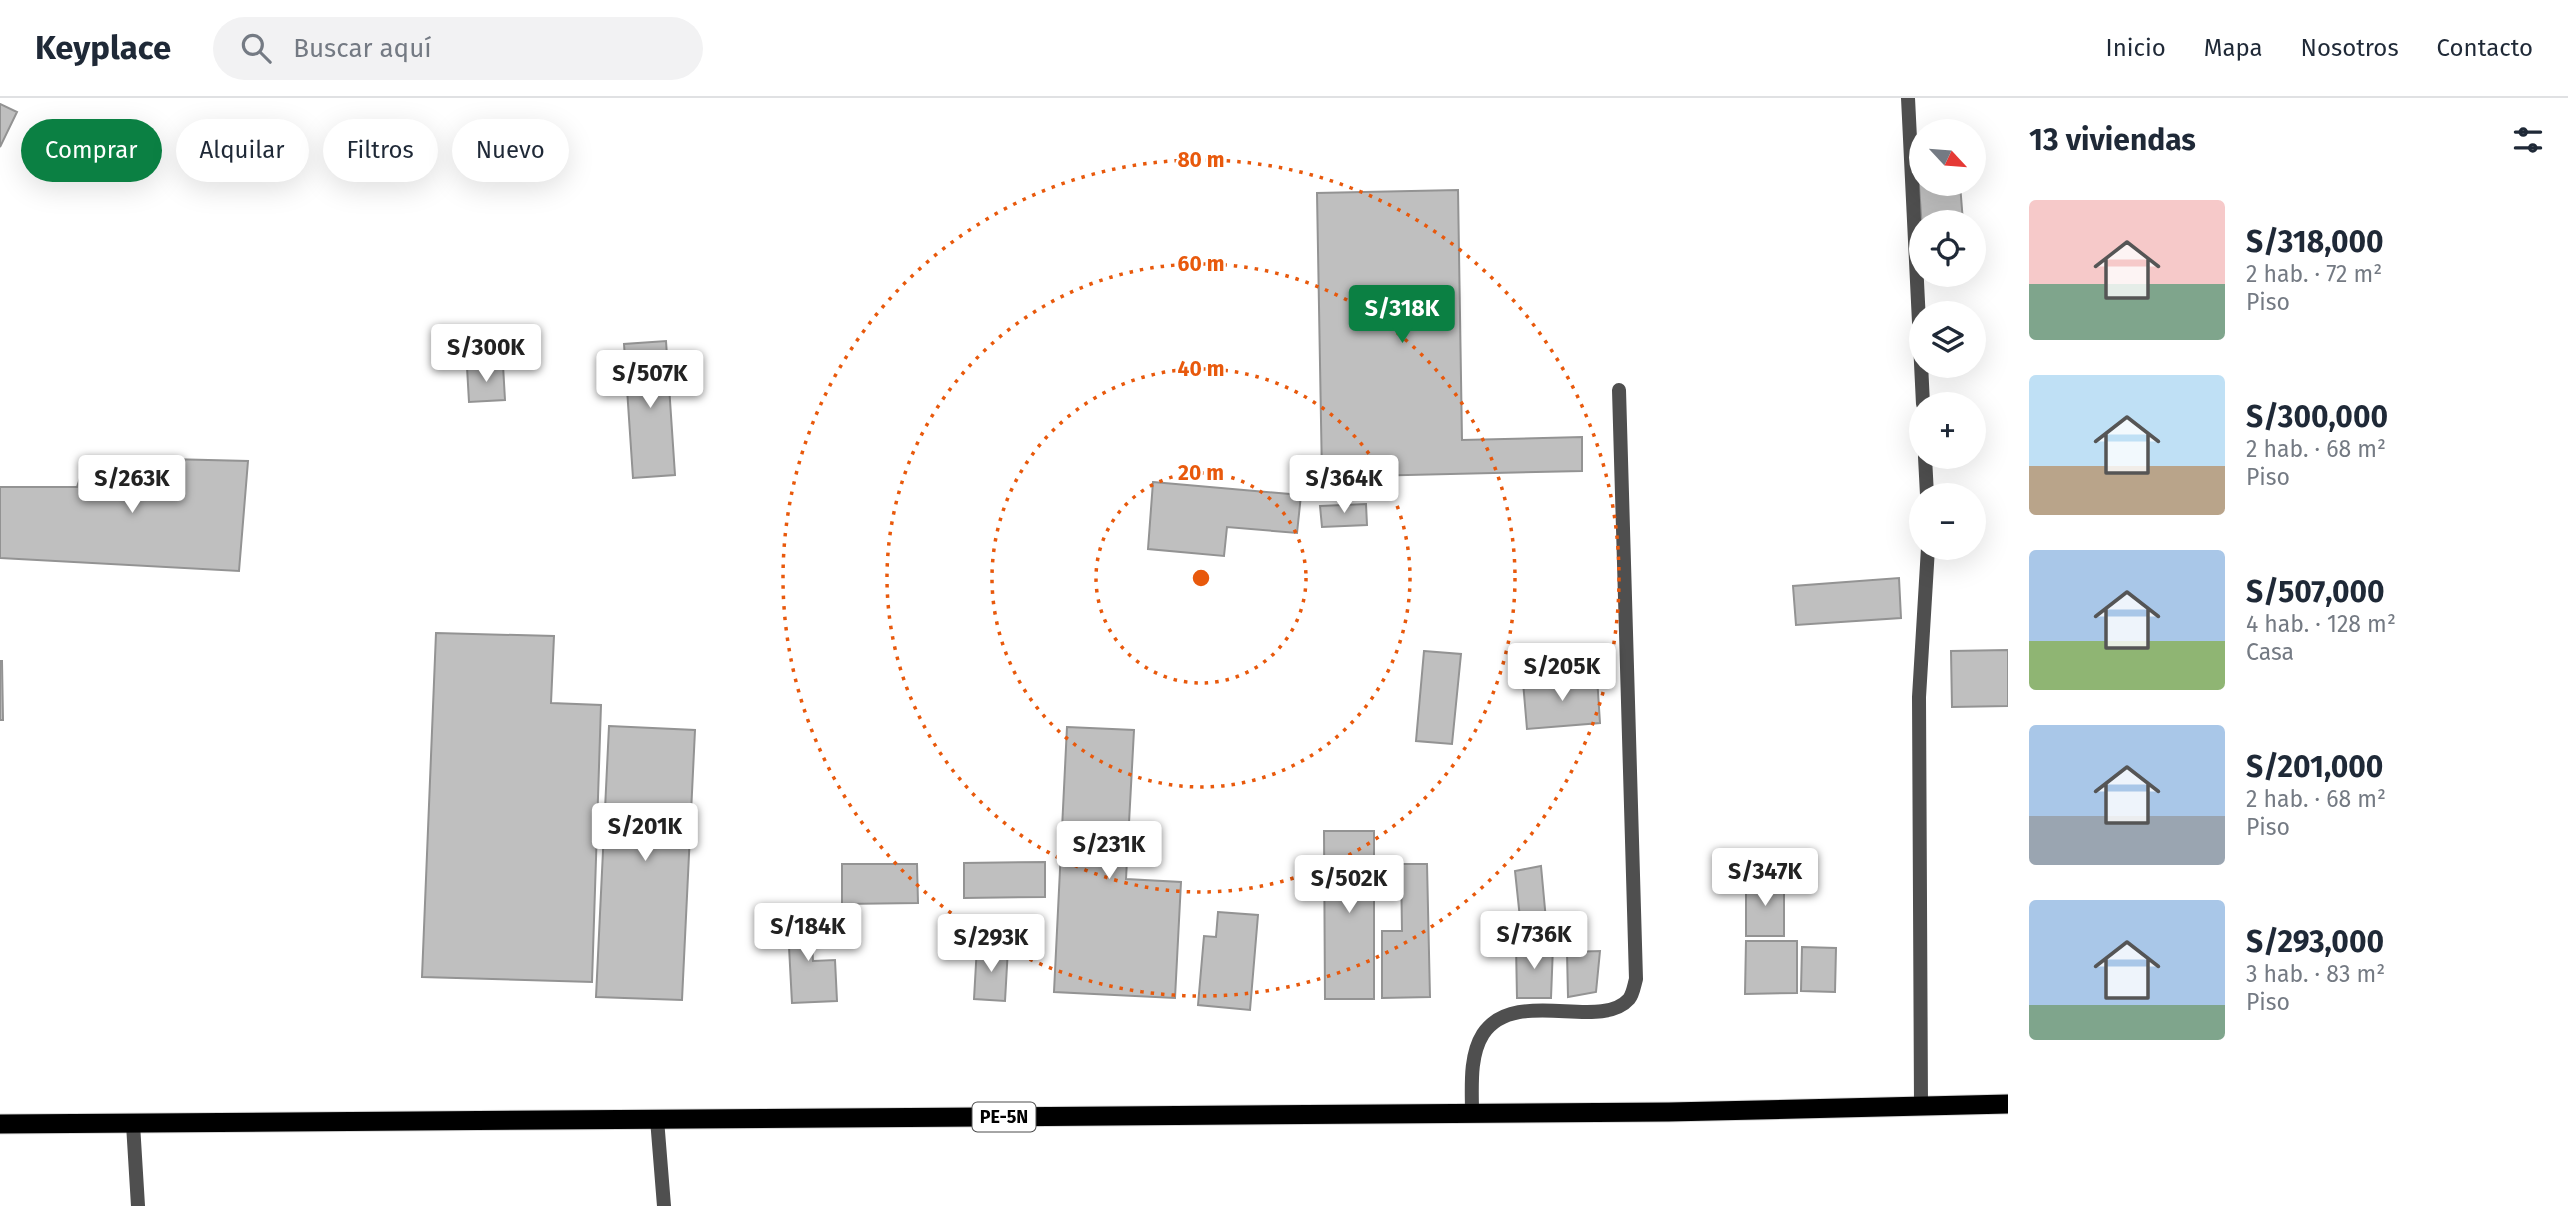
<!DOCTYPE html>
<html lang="es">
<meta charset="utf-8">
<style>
:root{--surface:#fff;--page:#f2f2f3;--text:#1f2937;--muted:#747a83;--line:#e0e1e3;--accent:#0b8043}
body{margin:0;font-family:"Fira Sans",sans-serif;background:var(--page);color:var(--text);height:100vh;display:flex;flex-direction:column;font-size:26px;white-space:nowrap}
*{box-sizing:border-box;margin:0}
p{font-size:23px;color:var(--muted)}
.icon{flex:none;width:38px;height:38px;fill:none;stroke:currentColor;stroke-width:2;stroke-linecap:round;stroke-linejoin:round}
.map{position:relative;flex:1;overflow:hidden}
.sheet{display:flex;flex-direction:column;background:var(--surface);width:560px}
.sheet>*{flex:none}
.banner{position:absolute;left:21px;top:21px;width:665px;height:63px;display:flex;gap:14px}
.needle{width:46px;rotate:116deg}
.tools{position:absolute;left:1909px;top:21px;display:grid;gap:14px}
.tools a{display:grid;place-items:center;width:77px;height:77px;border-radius:50%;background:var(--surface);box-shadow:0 7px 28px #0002;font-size:35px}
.price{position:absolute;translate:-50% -60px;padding:0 16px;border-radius:7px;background:#fff;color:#222;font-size:23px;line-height:46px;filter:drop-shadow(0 2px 4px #0008)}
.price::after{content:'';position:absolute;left:50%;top:42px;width:21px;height:16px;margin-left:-10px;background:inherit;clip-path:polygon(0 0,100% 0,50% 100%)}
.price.on{background:var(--accent);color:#fff}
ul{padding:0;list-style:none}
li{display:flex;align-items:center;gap:21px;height:175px;padding:0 21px}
li span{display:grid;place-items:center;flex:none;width:196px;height:140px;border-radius:7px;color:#555}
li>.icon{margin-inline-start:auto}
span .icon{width:84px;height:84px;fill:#fffc;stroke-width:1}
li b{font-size:30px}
h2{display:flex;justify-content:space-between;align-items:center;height:84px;padding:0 21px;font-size:30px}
.tag{padding:0 24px;border-radius:32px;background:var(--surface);box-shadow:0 7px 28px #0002;font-size:24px;line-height:63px}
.tag.on{background:var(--accent);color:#fff}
header{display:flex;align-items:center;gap:42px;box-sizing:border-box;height:98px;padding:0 35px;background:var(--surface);border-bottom:2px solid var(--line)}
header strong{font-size:33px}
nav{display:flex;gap:38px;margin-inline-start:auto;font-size:24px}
.search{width:490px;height:63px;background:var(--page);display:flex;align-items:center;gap:18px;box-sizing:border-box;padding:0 24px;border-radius:38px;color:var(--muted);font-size:26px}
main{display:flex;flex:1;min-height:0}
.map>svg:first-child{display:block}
.building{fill:#bfbfbf;stroke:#939393;stroke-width:2}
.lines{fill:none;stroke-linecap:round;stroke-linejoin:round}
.trunk-casing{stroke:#dbdbdb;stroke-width:21}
.service{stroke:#4f4f4f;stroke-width:14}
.minor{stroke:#4f4f4f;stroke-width:14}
.trunk{stroke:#000;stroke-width:19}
.ring{fill:none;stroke:#e8590c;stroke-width:3.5;stroke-dasharray:3.5 7}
.labels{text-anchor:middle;stroke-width:5;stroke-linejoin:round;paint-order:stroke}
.shield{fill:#fff;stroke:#4c4c4c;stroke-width:2}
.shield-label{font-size:18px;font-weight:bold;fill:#000}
.centre{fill:#e8590c;stroke:#fff;stroke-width:3.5}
.ring-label{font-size:21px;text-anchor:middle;font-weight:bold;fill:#e8590c;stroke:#fff;stroke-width:5;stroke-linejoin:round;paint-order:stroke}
</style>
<header>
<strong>Keyplace</strong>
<div class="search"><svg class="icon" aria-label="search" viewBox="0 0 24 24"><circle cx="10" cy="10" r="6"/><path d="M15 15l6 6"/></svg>Buscar aquí</div>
<nav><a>Inicio</a><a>Mapa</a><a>Nosotros</a><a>Contacto</a></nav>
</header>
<main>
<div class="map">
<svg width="2008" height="1108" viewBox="0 0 2008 1108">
<rect width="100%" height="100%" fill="#fff"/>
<path class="building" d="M 0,6 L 17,14 L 0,49 Z
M 1916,45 L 1922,45 L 1922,86 L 1960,86 L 1963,124 L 1922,124 L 1922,131 Z
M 1458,92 L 1462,342 L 1582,339 L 1582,373 L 1322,379 L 1317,95 Z
M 666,243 L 675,377 L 633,380 L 624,246 Z
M 503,267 L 505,302 L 469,304 L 467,269 Z
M 87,359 L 248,363 L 239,473 L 0,460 L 0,389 L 77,389 Z
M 1153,384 L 1301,397 L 1297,435 L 1227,429 L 1224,458 L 1148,451 Z
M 1366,406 L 1367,427 L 1322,429 L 1320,408 Z
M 1899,480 L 1901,520 L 1796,527 L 1793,488 Z
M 436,535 L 554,538 L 551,605 L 601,607 L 592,884 L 422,879 Z
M 2008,552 L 2008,608 L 1952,609 L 1951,553 Z
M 1424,553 L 1461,556 L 1452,646 L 1416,643 Z
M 0,563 L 2,563 L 3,622 L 0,622 Z
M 1597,579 L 1600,625 L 1527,631 L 1523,584 Z
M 609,628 L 695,632 L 682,902 L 596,899 Z
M 1067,629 L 1134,632 L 1126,781 L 1181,784 L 1175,900 L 1054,894 Z
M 1324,733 L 1374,733 L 1374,901 L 1325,901 Z
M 1045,764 L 1045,799 L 964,800 L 964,765 Z
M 842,766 L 917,766 L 918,805 L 842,806 Z
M 1401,766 L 1427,766 L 1430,899 L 1382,900 L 1382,833 L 1402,833 Z
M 1541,768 L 1546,822 L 1537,822 L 1538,836 L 1522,839 L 1515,773 Z
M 1746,783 L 1784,783 L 1784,838 L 1746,838 Z
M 810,809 L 813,863 L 835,862 L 837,903 L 792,905 L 787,811 Z
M 1218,814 L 1258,817 L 1250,912 L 1198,907 L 1204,838 L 1216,839 Z
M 1746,843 L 1797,843 L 1797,895 L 1745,896 Z
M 1516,847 L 1553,848 L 1551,900 L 1517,900 Z
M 977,848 L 1008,850 L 1005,903 L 974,901 Z
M 1802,849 L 1836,850 L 1835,894 L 1801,893 Z
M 1600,853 L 1596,894 L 1568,899 L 1567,854 Z"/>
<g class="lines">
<g class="trunk-casing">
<path id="trunk" d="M 0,1026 L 1669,1014 L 2008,1006"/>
</g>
<path class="service" d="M 1472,1015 C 1472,990 1469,958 1483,936 C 1515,888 1600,934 1629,901 C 1633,896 1634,888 1636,881 L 1619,292"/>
<path class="minor" d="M 1908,0 L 1923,306
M 1925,359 L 1927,397
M 1921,1006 L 1919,599 L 1928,450
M 657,1021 L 664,1108
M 133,1026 L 138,1108"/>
<use href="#trunk" class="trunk"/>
</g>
<g class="ring">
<circle cx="1201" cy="480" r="105"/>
<circle cx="1201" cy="480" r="209"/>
<circle cx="1201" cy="480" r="314"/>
<circle cx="1201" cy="480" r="418"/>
</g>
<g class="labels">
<rect class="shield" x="972.5" y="1004.5" width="63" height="29" rx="5"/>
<g class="shield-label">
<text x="1004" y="1025">PE-5N</text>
</g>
</g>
<circle cx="1201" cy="480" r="10" class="centre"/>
<g class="ring-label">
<text x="1201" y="69">80 m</text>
<text x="1201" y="173">60 m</text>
<text x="1201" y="278">40 m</text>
<text x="1201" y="382">20 m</text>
</g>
</svg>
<div class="tools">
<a><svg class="needle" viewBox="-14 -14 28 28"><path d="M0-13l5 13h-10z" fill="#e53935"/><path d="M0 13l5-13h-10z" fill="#747a83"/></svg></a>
<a><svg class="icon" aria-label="locate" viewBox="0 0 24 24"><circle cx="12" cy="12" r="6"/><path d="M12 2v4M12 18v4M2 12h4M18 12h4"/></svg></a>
<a><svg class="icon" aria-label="layers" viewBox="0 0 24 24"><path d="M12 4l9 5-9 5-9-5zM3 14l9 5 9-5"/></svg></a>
<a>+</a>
<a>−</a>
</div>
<b class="price on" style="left:1402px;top:247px">S/318K</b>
<b class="price" style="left:486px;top:286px">S/300K</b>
<b class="price" style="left:650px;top:312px">S/507K</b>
<b class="price" style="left:132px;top:417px">S/263K</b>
<b class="price" style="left:1344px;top:417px">S/364K</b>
<b class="price" style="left:1562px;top:605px">S/205K</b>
<b class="price" style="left:645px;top:765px">S/201K</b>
<b class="price" style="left:1109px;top:783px">S/231K</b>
<b class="price" style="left:1765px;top:810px">S/347K</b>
<b class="price" style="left:1349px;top:817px">S/502K</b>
<b class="price" style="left:808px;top:865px">S/184K</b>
<b class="price" style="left:1534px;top:873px">S/736K</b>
<b class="price" style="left:991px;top:876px">S/293K</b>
<div class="banner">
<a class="tag on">Comprar</a>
<a class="tag">Alquilar</a>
<a class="tag">Filtros</a>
<a class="tag">Nuevo</a>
</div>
</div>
<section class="sheet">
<h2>13 viviendas<svg class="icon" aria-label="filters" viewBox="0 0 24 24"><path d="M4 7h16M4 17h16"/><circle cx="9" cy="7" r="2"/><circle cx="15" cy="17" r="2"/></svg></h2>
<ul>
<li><span style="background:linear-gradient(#f6c9c9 60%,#7fa58c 0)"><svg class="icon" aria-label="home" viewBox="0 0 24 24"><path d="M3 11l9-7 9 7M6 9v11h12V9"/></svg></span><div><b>S/318,000</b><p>2 hab. · 72 m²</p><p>Piso</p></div></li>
<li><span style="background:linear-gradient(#bfe0f5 65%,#b9a48a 0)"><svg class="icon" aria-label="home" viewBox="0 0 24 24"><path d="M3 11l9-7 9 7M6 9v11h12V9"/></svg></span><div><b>S/300,000</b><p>2 hab. · 68 m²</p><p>Piso</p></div></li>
<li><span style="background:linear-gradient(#a9c7e8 65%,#8fb573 0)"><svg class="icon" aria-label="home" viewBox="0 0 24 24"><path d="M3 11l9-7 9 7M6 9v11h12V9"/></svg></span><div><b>S/507,000</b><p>4 hab. · 128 m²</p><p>Casa</p></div></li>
<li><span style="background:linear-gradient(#a9c7e8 65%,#9aa5b1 0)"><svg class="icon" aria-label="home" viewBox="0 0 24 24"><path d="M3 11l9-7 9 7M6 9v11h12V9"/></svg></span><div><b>S/201,000</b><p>2 hab. · 68 m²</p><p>Piso</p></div></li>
<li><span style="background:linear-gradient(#a9c7e8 75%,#7fa58c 0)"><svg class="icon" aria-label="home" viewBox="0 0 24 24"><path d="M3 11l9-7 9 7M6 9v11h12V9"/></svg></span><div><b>S/293,000</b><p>3 hab. · 83 m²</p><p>Piso</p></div></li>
</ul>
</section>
</main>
